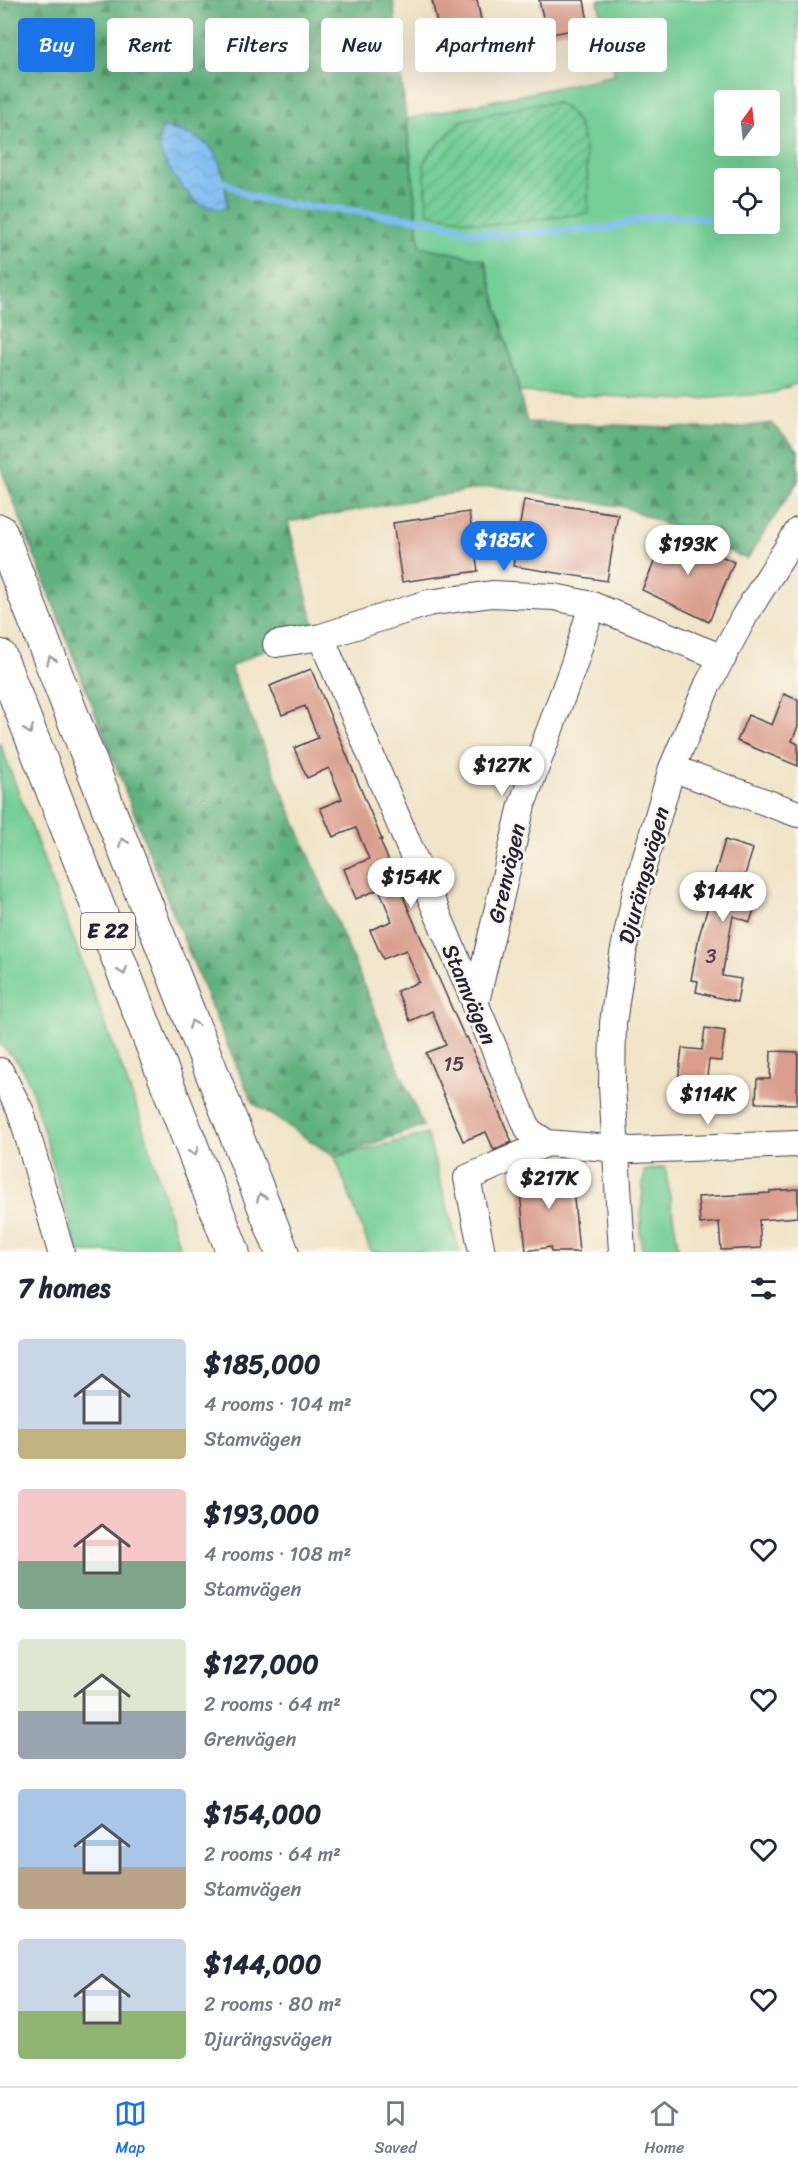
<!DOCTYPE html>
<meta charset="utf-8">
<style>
:root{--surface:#fff;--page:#f2f2f3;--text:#1f2937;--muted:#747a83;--line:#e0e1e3;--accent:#1a73e8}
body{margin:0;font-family:Sriracha,sans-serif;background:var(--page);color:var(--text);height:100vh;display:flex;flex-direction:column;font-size:22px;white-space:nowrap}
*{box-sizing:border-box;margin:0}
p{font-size:20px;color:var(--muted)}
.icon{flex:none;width:33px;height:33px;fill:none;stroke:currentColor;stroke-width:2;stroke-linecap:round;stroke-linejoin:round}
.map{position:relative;height:1252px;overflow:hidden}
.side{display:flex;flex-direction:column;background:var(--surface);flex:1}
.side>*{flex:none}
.hud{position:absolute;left:18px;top:18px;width:762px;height:54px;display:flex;gap:12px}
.needle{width:39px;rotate:15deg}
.controls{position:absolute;left:714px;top:90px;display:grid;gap:12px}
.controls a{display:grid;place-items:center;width:66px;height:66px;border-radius:6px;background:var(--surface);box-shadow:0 6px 24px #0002;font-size:30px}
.price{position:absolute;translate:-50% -51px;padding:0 14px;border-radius:21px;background:#fff;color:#222;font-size:20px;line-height:39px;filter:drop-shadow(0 2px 3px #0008)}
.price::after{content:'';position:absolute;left:50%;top:36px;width:18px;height:14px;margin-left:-9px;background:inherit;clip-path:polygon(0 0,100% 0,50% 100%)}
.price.on{background:var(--accent);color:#fff}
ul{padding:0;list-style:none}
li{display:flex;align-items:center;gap:18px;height:150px;padding:0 18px}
li span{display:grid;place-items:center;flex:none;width:168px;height:120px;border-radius:6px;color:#555}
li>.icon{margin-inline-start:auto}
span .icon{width:72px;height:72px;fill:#fffc;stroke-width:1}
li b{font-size:26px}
h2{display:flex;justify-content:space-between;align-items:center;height:72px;padding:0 18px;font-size:26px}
.pill{padding:0 21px;border-radius:6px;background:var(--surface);box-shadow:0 6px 24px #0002;font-size:21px;line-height:54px}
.pill.on{background:var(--accent);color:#fff}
.menu{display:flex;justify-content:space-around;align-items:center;height:84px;border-top:2px solid var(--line);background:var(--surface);font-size:16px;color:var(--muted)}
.menu a{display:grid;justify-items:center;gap:3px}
.menu .on{color:var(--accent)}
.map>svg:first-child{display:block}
.grass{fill:#75cf96;stroke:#4c7868;stroke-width:1.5;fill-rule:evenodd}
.forest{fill:url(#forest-firs);stroke:#416a5d;stroke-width:1.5;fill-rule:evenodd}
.garden{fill:url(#garden-furrows);stroke:#4c7868;stroke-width:1.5}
.water{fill:url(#water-waves);stroke:#507096;stroke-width:1.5}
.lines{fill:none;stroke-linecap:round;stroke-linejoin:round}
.stream{stroke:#7ebdf2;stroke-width:7}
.building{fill:#da9e8d}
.street-casing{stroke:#413f50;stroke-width:28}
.highway-casing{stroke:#413f50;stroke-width:35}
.street{stroke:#fff;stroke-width:26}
.highway{stroke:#fff;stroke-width:33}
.oneway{stroke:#9c9ca7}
.labels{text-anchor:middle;stroke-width:6;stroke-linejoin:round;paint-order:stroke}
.number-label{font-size:20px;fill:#504150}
.shield{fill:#fbf7ec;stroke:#636270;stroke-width:1.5}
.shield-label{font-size:21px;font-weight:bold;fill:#22223b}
.street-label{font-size:22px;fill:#22223b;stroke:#fbf7ec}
</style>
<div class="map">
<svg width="798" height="1252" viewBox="0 0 798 1252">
<defs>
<pattern id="forest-firs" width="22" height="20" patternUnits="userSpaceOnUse" patternTransform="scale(1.5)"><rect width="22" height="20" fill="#60b27f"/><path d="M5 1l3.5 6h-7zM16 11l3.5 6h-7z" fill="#4f9069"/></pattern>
<pattern id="garden-furrows" width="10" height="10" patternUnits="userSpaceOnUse" patternTransform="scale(1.5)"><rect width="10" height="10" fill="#75cf96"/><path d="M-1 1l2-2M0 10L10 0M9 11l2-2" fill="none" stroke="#65b182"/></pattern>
<pattern id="water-waves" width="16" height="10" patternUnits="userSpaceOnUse" patternTransform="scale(1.5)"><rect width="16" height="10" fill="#7ebdf2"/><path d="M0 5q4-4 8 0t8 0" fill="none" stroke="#6da2d0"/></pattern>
</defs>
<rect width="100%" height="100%" fill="#fbf7ec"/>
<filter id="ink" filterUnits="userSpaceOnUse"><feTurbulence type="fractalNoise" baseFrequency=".0167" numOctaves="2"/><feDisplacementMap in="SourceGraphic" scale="12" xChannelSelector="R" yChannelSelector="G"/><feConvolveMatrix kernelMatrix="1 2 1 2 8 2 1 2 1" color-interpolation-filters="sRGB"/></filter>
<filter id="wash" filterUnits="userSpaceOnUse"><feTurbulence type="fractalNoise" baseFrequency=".008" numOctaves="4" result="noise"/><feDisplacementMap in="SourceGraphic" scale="24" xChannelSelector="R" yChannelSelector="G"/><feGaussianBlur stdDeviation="1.35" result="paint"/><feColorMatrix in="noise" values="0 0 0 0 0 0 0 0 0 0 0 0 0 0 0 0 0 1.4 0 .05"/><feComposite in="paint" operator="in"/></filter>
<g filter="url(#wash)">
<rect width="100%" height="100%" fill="#f1e4c8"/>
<path class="grass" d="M 598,0 L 798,0 L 798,383 L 773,393 L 686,400 L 520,392 L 485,260 L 420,246 L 407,119 L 615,75 ZM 724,100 L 770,100 L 770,146 L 724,146 ZM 724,178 L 770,178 L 770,224 L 724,224 Z
M 0,743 L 140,1117 L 181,1252 L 78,1252 L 31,1087 L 20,1064 L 0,1044 Z
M 427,1134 L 460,1252 L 371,1252 L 335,1157 Z
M 665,1167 L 679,1252 L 643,1252 L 640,1235 L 644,1171 Z"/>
<path class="forest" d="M 0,0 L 393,0 L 420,246 L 485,260 L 527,422 L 728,429 L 772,423 L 798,450 L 798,481 L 747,559 L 625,507 L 494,486 L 288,522 L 315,629 L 276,644 L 230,667 L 423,1126 L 335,1157 L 253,1103 L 220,1028 L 166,896 L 0,466 ZM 161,153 L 220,167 L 227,193 L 227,208 L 196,203 L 183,188 Z"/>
<path class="garden" d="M 557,103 C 593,119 586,178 589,213 L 491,225 L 428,213 L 424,163 L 429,153 L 461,121 L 533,104 Z"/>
<path class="water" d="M 162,127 C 179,131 196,135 209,146 C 222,158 227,192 227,208 C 218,210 203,208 196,201 C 185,193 163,163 160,150 C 159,142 159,135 162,127 Z"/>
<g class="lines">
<path class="stream" d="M 224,182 L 251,197 L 298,206 L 338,209 L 434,221 L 472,232 L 503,235 L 611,228 L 631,221 L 660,216 L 696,217 L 724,223
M 727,224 L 742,224"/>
</g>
<g id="blocks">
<path class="building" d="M 432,0 L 477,0 L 487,49 L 444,57 Z
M 539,0 L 584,0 L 589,27 L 547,35 Z
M 524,500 L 618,514 L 607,581 L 513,566 Z
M 469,512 L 478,571 L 402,582 L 393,523 Z
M 668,531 L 734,562 L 709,622 L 642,590 Z
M 311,669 L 382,840 L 380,840 L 410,913 L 465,1038 L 467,1037 L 512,1142 L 494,1150 L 486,1132 L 463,1141 L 426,1053 L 446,1045 L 432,1011 L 410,1021 L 397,991 L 419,982 L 406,950 L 383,959 L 370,930 L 392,921 L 379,889 L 356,899 L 344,869 L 369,859 L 356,828 L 333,837 L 320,808 L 342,799 L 329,768 L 307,778 L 294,748 L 318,738 L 305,706 L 282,715 L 270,686 Z
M 784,694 L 798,700 L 798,726 L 792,741 L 798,744 L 798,766 L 737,741 L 748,715 L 772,725 Z
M 725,840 L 753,849 L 740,891 L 758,897 L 750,922 L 733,916 L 722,976 L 741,979 L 737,1002 L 696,992 L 698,981 L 691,980 L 699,936 L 713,891 L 710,890 Z
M 705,1028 L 725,1031 L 721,1061 L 709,1060 L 704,1102 L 676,1098 L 682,1048 L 702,1050 Z
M 771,1051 L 798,1052 L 797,1104 L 756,1103 L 757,1079 L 770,1079 Z
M 571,1167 L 579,1252 L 551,1252 L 550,1247 L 526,1251 L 518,1172 Z
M 798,1189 L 798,1217 L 759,1220 L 761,1248 L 721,1250 L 719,1222 L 700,1224 L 698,1197 L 770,1193 L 770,1191 Z"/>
</g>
</g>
<g filter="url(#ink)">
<use href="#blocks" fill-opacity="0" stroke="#413f50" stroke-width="1.5"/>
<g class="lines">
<g class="street-casing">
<path id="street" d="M 321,637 L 529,1131 L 547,1143
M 276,644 L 321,637 L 428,603 L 492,594 L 554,597 L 592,605 L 723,658
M 672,768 L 798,814
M 475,1006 L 522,805 L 574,664 L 592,605
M 0,1071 L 21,1112 L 61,1252
M 482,1252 L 467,1178 L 547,1143 L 633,1150 L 798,1144
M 622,1252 L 612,1086 L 613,1023 L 623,954 L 637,887 L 672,768 L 708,684 L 745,615 L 798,531"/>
</g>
<g class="highway-casing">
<path id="highway" d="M 0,531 L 282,1252
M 0,656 L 233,1252"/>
</g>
<use href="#street" class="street"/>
<use href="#highway" class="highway"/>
</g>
<defs><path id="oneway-chevron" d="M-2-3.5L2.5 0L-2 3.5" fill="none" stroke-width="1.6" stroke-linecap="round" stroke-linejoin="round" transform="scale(1.5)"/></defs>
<g class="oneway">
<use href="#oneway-chevron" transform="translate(51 660) rotate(-112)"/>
<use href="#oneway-chevron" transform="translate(29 730) rotate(69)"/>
<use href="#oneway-chevron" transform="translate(123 842) rotate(-112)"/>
<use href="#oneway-chevron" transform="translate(123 971) rotate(69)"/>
<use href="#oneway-chevron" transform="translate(193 1024) rotate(-111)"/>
<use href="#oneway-chevron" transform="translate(194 1152) rotate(69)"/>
<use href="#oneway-chevron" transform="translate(261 1197) rotate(-111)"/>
</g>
</g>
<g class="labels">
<g class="number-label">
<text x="711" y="963">3</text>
<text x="454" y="1071">15</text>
</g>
<rect class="shield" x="81" y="913" width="54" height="36" rx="4.5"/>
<g class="shield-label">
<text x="108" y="938">E 22</text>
</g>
<g class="street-label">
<text transform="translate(506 873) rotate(-77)" y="8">Grenvägen</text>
<text transform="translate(643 875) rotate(-75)" y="8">Djurängsvägen</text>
<text transform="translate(470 994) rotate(67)" y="8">Stamvägen</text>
</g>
</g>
</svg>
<div class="controls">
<a><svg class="needle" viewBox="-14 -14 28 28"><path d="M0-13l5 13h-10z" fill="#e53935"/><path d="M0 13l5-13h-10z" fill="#747a83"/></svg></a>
<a><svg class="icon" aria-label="locate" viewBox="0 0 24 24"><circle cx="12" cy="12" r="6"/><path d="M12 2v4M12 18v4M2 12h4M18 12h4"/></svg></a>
</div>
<b class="price on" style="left:504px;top:572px">$185K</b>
<b class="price" style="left:688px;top:576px">$193K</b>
<b class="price" style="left:502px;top:797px">$127K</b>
<b class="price" style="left:411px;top:909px">$154K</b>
<b class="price" style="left:723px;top:923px">$144K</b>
<b class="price" style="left:708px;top:1126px">$114K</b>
<b class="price" style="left:549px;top:1210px">$217K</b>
<div class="hud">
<a class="pill on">Buy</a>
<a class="pill">Rent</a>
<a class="pill">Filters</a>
<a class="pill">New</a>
<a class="pill">Apartment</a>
<a class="pill">House</a>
</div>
</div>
<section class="side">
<h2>7 homes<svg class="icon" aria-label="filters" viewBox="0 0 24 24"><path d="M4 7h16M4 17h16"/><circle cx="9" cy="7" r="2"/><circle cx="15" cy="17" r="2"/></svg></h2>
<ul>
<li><span style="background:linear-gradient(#c9d6e8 75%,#c2b280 0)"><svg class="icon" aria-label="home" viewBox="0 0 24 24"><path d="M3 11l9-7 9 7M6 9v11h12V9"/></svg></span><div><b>$185,000</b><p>4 rooms · 104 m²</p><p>Stamvägen</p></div><svg class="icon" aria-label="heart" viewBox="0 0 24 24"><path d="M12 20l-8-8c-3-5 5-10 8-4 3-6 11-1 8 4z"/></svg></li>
<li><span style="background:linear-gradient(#f6c9c9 60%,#7fa58c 0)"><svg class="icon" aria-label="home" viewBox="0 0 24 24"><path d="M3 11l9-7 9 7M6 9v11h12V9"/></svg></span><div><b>$193,000</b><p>4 rooms · 108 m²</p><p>Stamvägen</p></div><svg class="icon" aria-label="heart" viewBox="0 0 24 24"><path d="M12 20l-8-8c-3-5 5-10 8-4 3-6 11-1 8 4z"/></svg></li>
<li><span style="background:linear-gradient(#dfe7d0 60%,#9aa5b1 0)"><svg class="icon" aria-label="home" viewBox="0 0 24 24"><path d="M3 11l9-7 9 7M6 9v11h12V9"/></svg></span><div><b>$127,000</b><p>2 rooms · 64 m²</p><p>Grenvägen</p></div><svg class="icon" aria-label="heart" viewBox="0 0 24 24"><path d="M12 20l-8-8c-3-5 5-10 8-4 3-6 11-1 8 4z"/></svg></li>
<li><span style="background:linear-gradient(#a9c7e8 65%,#b9a48a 0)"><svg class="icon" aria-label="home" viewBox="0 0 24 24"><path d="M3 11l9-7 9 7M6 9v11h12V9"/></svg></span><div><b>$154,000</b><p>2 rooms · 64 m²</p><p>Stamvägen</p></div><svg class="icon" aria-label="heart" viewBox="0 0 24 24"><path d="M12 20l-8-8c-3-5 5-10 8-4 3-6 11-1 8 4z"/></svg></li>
<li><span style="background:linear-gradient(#c9d6e8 60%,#8fb573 0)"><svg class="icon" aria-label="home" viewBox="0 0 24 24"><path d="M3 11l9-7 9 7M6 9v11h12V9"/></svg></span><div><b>$144,000</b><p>2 rooms · 80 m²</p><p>Djurängsvägen</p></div><svg class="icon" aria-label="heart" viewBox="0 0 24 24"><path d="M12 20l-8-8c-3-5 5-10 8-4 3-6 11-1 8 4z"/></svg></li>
</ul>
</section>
<nav class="menu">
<a class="on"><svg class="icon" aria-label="map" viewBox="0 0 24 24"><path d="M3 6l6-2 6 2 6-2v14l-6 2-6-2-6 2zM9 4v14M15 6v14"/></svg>Map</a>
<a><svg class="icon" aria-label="saved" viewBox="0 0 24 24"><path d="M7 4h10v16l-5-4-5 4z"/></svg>Saved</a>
<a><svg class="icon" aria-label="home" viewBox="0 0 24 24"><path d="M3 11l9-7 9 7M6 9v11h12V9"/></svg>Home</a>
</nav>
